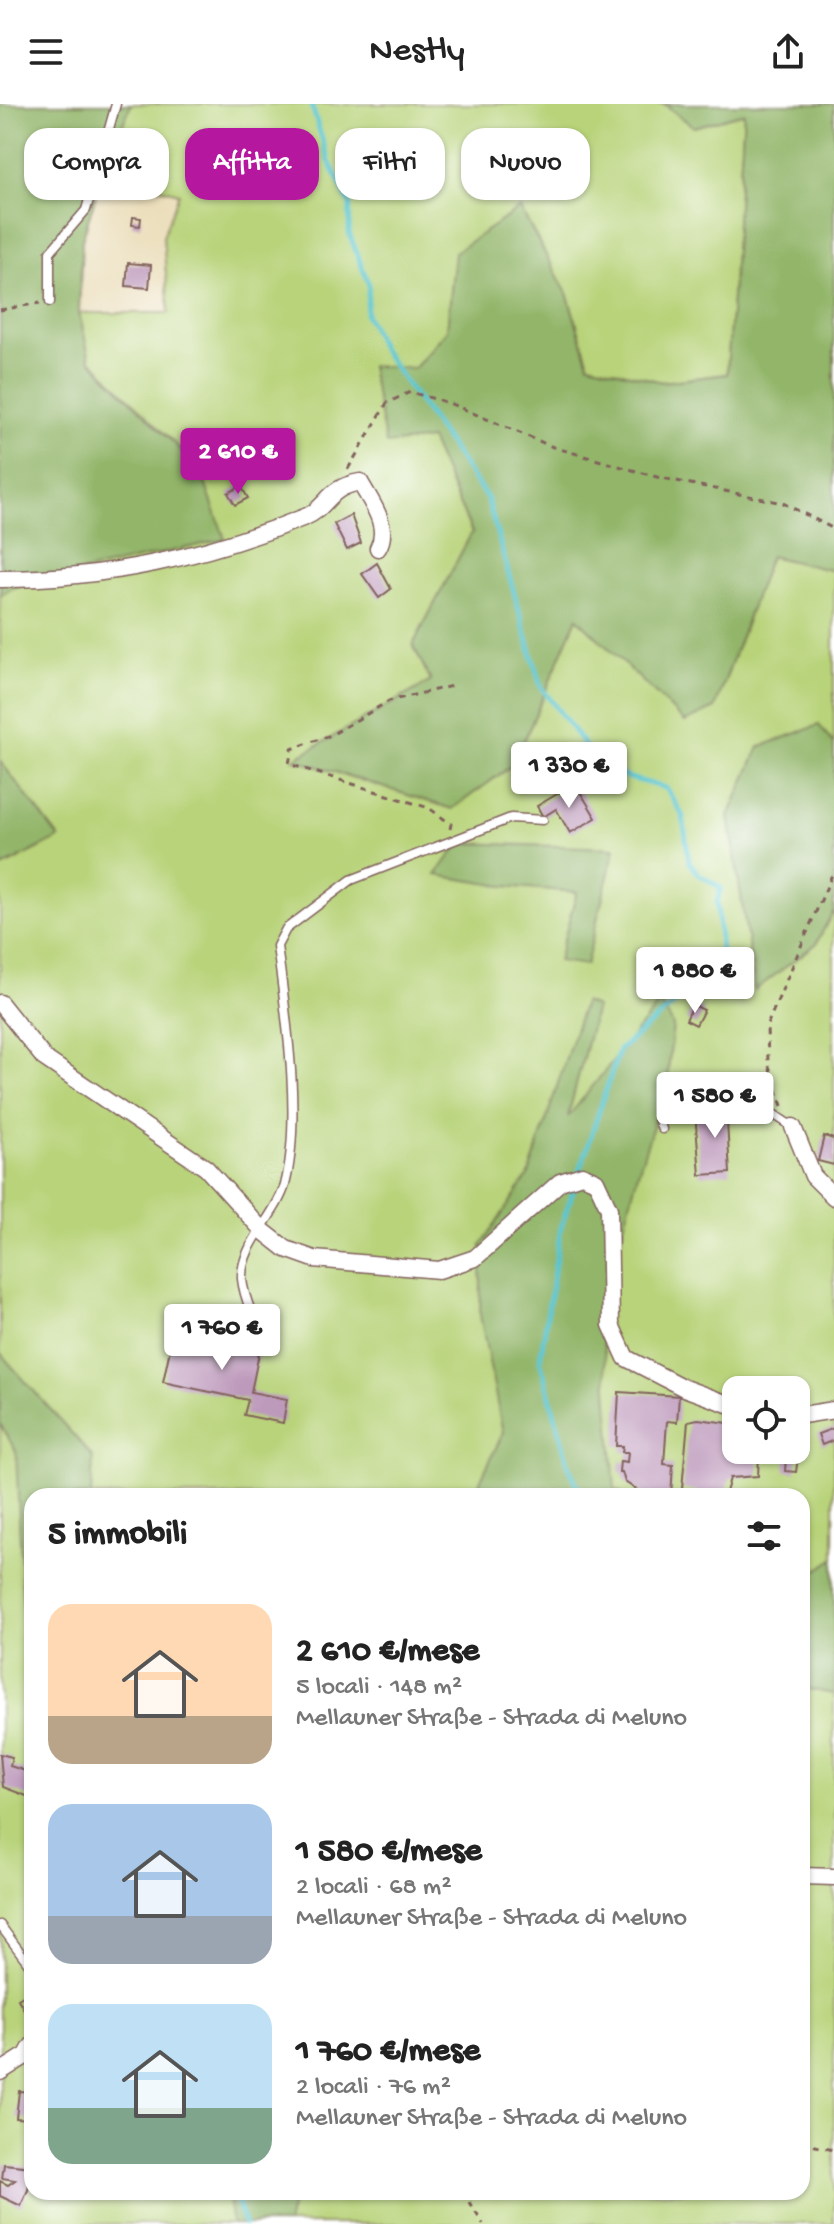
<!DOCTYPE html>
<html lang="it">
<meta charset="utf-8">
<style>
:root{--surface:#fff;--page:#f6f6f6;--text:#222;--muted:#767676;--accent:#b5179e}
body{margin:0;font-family:"Gochi Hand",sans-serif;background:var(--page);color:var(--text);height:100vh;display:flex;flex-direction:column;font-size:30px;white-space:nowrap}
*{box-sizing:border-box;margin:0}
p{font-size:26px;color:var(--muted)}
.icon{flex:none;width:44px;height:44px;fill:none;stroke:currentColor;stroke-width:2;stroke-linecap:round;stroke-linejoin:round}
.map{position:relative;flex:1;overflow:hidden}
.sheet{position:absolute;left:24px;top:1384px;width:786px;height:712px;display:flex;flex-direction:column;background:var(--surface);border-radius:24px;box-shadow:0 2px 6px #0004}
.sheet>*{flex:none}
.hud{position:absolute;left:24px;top:24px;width:786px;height:72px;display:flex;gap:16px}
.buttons{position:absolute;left:722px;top:1272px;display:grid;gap:16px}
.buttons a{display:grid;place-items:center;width:88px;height:88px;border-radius:16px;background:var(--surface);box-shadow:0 2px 6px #0004;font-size:40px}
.price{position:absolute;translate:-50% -68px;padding:0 18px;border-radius:8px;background:#fff;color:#222;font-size:26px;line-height:52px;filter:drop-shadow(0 2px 4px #0008)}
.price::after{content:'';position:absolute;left:50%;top:48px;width:24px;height:18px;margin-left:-12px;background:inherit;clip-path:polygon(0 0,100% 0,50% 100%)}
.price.current{background:var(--accent);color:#fff}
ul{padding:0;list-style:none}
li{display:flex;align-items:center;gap:24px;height:200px;padding:0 24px}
li span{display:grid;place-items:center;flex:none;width:224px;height:160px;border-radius:24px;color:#555}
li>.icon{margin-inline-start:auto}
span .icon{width:96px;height:96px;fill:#fffc;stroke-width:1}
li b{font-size:34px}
h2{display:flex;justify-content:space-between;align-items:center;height:96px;padding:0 24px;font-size:34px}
.tag{padding:0 28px;border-radius:24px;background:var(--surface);box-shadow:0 2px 6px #0004;font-size:28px;line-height:72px}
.tag.current{background:var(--accent);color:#fff}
header{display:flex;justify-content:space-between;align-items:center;height:104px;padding:0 24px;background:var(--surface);font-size:36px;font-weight:600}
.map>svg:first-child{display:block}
.green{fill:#b8d379;stroke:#817952;stroke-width:2;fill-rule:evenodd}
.forest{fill:#92b569;stroke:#6e6a4a;stroke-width:2}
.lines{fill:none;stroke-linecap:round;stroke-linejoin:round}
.stream{stroke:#57c4cd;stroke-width:5}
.building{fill:#bd99bb}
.service-casing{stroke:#82625d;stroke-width:11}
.minor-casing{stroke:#82625d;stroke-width:19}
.path{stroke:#82625d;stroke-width:3;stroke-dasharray:6 6;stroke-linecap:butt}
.service{stroke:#fff;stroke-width:8}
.minor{stroke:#fff;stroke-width:16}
</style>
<header><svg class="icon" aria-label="menu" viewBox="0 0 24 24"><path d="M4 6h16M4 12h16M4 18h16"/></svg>Nestly<svg class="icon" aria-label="share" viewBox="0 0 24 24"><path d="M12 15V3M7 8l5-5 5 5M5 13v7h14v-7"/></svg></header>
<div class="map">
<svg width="834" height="2120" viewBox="0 0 834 2120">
<rect width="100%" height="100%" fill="#fff"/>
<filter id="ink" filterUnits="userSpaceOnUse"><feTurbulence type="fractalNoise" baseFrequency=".0125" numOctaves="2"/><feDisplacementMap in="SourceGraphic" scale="16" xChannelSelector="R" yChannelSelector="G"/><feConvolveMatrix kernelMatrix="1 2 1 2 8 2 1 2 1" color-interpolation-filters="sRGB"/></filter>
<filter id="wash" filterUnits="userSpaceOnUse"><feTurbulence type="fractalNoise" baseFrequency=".006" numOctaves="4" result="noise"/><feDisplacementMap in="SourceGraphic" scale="32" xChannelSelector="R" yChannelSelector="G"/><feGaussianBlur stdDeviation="1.8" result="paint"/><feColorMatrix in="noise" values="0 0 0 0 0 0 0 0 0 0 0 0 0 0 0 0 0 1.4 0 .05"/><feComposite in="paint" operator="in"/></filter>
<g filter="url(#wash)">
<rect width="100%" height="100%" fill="#ebdebb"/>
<path class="green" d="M 131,0 L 664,0 L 694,23 L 744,9 L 727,270 L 662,278 L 589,260 L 567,189 L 455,148 L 447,227 L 415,264 L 430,334 L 472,429 L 413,541 L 431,577 L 294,655 L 452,705 L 514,660 L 577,513 L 715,604 L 770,452 L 834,467 L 834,2120 L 0,2120 L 0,757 L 2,763 L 59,734 L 0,657 L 0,492 L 200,365 L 90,255 L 79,209 L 169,209 L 163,132 L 179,89 L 103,69 ZM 736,1286 L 796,1286 L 796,1346 L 736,1346 ZM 32,1392 L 802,1392 L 802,2088 L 32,2088 Z"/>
<path class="forest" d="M 0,0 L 131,0 L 103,69 L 82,136 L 79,209 L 90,256 L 200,365 L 225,435 L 12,484 L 0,492 Z
M 664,0 L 834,0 L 834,467 L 770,452 L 715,604 L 685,618 L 577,514 L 514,660 L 452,705 L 294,655 L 431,577 L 413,541 L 472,428 L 430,335 L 386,340 L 370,262 L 415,264 L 447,226 L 455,148 L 520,104 L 567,189 L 589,260 L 662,278 L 727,270 L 744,9 L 694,23 Z
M 819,621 L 834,640 L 834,806 L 816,840 L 755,886 L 729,712 L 759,643 Z
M 0,657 L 59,734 L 2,763 L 0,757 Z
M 460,739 L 615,744 L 586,861 L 558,857 L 577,788 L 503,782 L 436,771 Z
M 584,898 L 596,903 L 568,1013 L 660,898 L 673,921 L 667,978 L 638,1069 L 601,1209 L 615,1385 L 627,1392 L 473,1392 L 503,1329 L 480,1211 L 482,1140 L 529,1070 Z
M 0,1249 L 93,1353 L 91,1392 L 32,1392 L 32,1502 L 23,1505 L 16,1347 L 0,1320 Z
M 834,1455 L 834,1590 L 802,1584 L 802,1475 Z
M 227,2088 L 295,2088 L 287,2120 L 232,2120 Z"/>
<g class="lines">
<path class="stream" d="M 311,0 L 329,57 L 350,101 L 349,129 L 369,181 L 366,211 L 382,245 L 487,394 L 541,583 L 585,642 L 603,658 L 626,673 L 666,684 L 683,712 L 689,758 L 699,770 L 721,784 L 717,797 L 721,849 L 691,886 L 619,946 L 579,1069
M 576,1078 L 561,1123 L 540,1256 L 569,1363 L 582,1392
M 235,2088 L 244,2120"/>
</g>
<g id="blocks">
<path class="building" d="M 534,59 L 543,83 L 529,88 L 520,65 Z
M 133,113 L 141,114 L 140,122 L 132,121 Z
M 128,159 L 151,161 L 149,184 L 126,182 Z
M 241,382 L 248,394 L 235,401 L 228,389 Z
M 351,411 L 361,439 L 347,446 L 334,420 Z
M 377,459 L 391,485 L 379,494 L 362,470 Z
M 564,686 L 568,692 L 579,686 L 596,714 L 570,729 L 556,705 L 543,713 L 537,702 Z
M 693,901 L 704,906 L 696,921 L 686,916 Z
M 740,1004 L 741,1017 L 727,1018 L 730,1069 L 700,1071 L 695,1008 Z
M 824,1032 L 834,1035 L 834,1061 L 818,1057 Z
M 231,1213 L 244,1216 L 238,1245 L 259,1249 L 251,1288 L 287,1295 L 283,1319 L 244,1311 L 248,1296 L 163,1278 L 173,1231 L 225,1242 Z
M 619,1288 L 679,1292 L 677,1318 L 667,1317 L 664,1360 L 673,1361 L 671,1392 L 646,1392 L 625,1378 L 622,1368 L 619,1368 L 620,1357 L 627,1358 L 628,1348 L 622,1348 L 623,1342 L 616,1342 Z
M 698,1315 L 736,1320 L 732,1340 L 740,1349 L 759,1351 L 758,1372 L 730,1374 L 725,1392 L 697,1392 L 698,1387 L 682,1385 L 688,1317 Z
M 834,1324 L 834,1336 L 822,1341 L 818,1330 Z
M 786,1353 L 798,1353 L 796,1368 L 785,1367 Z
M 0,1650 L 12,1653 L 10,1662 L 32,1669 L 32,1694 L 3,1683 Z
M 32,1887 L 32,1903 L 25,1907 L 18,1895 Z
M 19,1987 L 32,1988 L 32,2015 L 16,2014 Z
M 4,2060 L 32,2063 L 28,2086 L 21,2102 L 0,2092 L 0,2077 L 8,2081 L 15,2076 L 2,2074 Z"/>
</g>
</g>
<g filter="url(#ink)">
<use href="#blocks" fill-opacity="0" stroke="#82625d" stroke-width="2"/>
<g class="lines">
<g class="service-casing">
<path id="service" d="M 50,198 L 50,148 L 86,106 L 116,0
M 662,1025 C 656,1011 654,998 665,985 C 695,953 765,1005 793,1023
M 261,1239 C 257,1216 244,1198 242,1175 C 240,1142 276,1112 285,1081 C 302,1015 286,910 277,842 L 286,825 L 351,776 L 511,714 L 543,716
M 0,1821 L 32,1864"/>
</g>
<g class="minor-casing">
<path id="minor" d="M 0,475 C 107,475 205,453 305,413 C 329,403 326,384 360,378 C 370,397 391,422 378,444
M 0,899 L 44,954 L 206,1064 L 263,1127 L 286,1145 L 314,1155 L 439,1166 L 475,1154 L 560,1078 L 582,1071 L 596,1077 L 609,1105 L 611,1221 L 626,1254 L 684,1284 L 736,1303
M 793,1023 L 813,1072 L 834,1093
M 796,1312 L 834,1306
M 802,1772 L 834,1773
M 0,1968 L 27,1951 L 32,1942"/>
</g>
<path class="path" d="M 0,206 L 40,199
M 348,365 L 387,299 L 410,288 L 449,299 L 553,343 L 657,373 L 783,399 L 834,425
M 450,725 L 451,720 L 429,704 L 289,660 L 292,645 L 331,631 L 389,597 L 456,581
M 782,1002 L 768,959 L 767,921 L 834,766
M 802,2039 L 834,2046
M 463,2088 L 483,2120"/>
<use href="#service" class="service"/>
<use href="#minor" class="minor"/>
</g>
</g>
</svg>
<div class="buttons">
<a><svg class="icon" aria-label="locate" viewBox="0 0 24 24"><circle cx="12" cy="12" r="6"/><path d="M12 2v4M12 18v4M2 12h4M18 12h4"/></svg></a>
</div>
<b class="price current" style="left:238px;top:392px">2 610 €</b>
<b class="price" style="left:569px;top:706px">1 330 €</b>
<b class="price" style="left:695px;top:911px">1 880 €</b>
<b class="price" style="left:715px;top:1036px">1 580 €</b>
<b class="price" style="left:222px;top:1268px">1 760 €</b>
<div class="hud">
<a class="tag">Compra</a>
<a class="tag current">Affitta</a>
<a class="tag">Filtri</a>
<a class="tag">Nuovo</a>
</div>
<section class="sheet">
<h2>5 immobili<svg class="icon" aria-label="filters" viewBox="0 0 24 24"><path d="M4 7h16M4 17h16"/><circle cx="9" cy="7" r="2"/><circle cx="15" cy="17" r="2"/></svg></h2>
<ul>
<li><span style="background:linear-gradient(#ffd9b3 70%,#b9a48a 0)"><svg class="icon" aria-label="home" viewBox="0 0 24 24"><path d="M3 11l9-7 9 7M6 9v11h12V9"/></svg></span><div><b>2 610 €/mese</b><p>5 locali · 148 m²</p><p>Mellauner Straße - Strada di Meluno</p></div></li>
<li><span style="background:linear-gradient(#a9c7e8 70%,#9aa5b1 0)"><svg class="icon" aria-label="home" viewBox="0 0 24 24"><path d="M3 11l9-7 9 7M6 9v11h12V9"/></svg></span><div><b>1 580 €/mese</b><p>2 locali · 68 m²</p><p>Mellauner Straße - Strada di Meluno</p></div></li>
<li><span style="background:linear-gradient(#bfe0f5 65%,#7fa58c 0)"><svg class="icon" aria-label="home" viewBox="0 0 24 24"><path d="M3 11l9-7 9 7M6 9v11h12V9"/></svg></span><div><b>1 760 €/mese</b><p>2 locali · 76 m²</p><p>Mellauner Straße - Strada di Meluno</p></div></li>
</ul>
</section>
</div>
